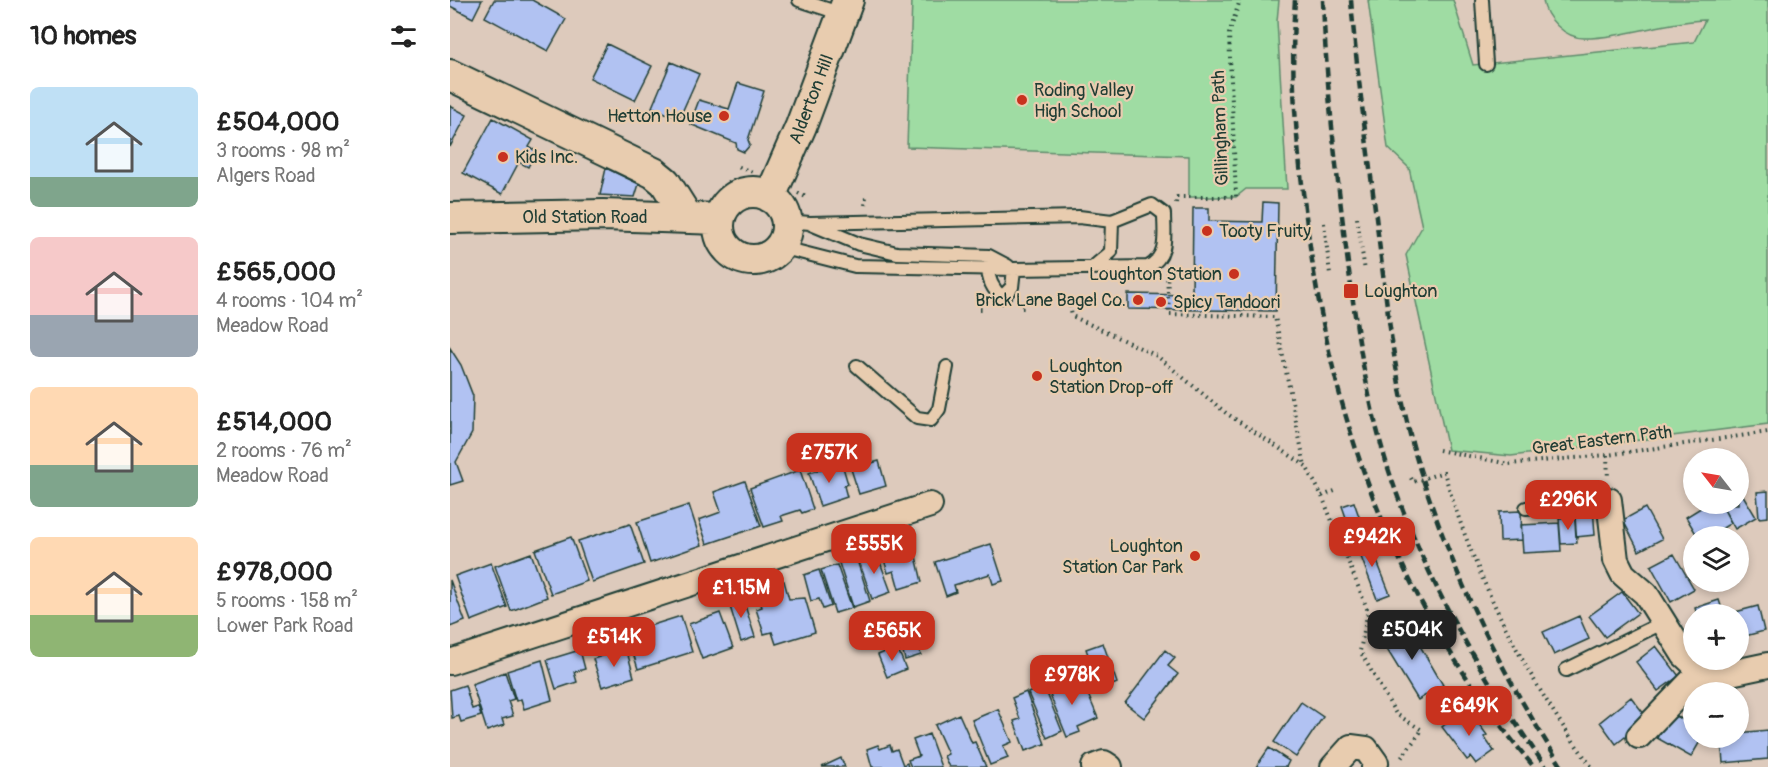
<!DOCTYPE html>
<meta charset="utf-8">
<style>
:root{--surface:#fff;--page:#f6f6f6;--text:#222;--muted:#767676;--accent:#c8321e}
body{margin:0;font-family:Pangolin,sans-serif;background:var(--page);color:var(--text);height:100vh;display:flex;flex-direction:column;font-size:22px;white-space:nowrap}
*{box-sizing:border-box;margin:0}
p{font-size:20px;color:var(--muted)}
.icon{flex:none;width:33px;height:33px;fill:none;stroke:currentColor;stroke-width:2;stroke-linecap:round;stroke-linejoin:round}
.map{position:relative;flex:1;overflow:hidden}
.sheet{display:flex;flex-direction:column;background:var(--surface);width:450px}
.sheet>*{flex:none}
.needle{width:39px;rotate:301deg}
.buttons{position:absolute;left:1233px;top:448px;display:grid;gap:12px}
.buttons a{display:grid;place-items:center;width:66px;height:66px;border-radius:50%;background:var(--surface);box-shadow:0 3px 9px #0003;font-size:30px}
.price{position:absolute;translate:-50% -51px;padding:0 14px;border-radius:12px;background:var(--accent);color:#fff;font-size:20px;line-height:39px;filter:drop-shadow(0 2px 3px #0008)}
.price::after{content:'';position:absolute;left:50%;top:36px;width:18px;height:14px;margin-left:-9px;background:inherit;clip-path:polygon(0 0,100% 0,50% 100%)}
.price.active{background:#222;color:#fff}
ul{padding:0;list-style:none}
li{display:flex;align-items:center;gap:18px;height:150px;padding:0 30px}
li span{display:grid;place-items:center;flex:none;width:168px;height:120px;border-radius:9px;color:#555}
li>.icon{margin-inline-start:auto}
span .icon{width:72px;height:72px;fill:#fffc;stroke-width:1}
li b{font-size:26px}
h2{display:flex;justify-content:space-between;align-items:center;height:72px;padding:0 30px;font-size:26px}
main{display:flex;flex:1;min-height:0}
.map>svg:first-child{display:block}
.green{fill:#9fdca3;stroke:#5f8c6c;stroke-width:1.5}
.building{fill:#b1c2f2;stroke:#1f3d34;stroke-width:1.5}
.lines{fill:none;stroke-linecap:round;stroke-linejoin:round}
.service-casing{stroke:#1f3d34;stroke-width:16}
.minor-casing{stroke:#1f3d34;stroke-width:28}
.tertiary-casing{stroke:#1f3d34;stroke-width:34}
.path{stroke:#1f3d34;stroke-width:4;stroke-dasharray:1.5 4.5;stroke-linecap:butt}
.service{stroke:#e8ccaf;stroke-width:12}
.minor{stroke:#e8ccaf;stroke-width:24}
.tertiary{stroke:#e8ccaf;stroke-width:30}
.rail{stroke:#1f3d34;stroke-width:4.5;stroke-dasharray:9 4.5;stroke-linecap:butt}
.poi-dot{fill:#c8321e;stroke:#e8ccaf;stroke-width:2}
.labels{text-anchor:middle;stroke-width:4.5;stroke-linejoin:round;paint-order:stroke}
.poi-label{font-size:18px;fill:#1f3d34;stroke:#e8ccaf;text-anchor:start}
.street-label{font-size:18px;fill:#1f3d34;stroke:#e8ccaf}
</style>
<main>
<section class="sheet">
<h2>10 homes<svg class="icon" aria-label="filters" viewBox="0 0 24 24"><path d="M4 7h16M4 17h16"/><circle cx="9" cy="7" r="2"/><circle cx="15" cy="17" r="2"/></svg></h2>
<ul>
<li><span style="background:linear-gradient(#bfe0f5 75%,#7fa58c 0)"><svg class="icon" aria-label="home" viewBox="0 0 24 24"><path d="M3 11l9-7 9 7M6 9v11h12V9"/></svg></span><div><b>£504,000</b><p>3 rooms · 98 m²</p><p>Algers Road</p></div></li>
<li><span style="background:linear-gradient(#f6c9c9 65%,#9aa5b1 0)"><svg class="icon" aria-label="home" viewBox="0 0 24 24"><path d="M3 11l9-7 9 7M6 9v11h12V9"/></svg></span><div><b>£565,000</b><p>4 rooms · 104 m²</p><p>Meadow Road</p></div></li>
<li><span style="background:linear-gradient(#ffd9b3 65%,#7fa58c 0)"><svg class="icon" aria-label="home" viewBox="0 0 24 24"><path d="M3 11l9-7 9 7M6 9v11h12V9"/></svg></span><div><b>£514,000</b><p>2 rooms · 76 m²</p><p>Meadow Road</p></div></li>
<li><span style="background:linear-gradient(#ffd9b3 65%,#8fb573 0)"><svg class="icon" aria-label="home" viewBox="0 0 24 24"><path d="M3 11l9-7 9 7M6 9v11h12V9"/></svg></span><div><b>£978,000</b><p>5 rooms · 158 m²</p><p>Lower Park Road</p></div></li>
</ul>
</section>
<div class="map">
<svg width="1318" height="767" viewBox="0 0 1318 767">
<rect width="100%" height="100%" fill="#ddcabc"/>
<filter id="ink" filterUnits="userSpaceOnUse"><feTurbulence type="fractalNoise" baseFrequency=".0167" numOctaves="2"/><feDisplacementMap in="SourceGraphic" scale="12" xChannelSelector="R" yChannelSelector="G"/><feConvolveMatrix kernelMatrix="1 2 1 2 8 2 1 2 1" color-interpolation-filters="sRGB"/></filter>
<g filter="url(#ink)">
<path class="green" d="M 462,0 L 829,0 L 827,21 L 837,189 L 796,189 L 786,197 L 739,197 L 739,156 L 457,147 Z
M 918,0 L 1003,0 L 1023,65 L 1244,42 L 1255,20 C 1216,21 1173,38 1134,38 C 1115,38 1095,18 1093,0 L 1318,0 L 1318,424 L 1061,456 L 998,450 L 956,255 L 972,227 L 959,168 L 938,148 Z"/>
<path class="building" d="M 0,0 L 32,0 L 23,18 L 0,6 Z
M 44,0 L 82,0 L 116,19 L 98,51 L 35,17 Z
M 157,44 L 202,66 L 185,100 L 140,78 Z
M 221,62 L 249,74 L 229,119 L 202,107 Z
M 288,83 L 314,91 L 298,140 L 300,145 L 294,152 L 287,149 L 286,143 L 240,124 L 249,100 L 279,109 Z
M 0,106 L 17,115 L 0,147 Z
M 43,118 L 83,140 L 79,147 L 86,151 L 78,167 L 69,162 L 52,194 L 13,173 Z
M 156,168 L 189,184 L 185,197 L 150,195 Z
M 813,202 L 828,203 L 826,311 L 678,309 L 678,294 L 742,295 L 743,208 L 759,208 L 759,221 L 812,222 Z
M 0,348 L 11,365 L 23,396 L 22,433 L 6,462 L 13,481 L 0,485 Z
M 429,461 L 436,486 L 409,494 L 401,469 Z
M 386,464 L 387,468 L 393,467 L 398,484 L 394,486 L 397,497 L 370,506 L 359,473 Z
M 350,470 L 363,509 L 352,513 L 350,510 L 331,516 L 333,521 L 314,527 L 300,488 Z
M 295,481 L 311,526 L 257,544 L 249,520 L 271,512 L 264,492 Z
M 1318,491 L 1318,517 L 1309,518 L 1307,492 Z
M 1291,492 L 1306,517 L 1285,529 L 1271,504 L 1288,504 L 1288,493 Z
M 904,502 L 913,528 L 901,532 L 892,506 Z
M 1257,504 L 1271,504 L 1281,523 L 1263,534 L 1261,531 L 1248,537 L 1236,517 Z
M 239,505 L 252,545 L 200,563 L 187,522 Z
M 1143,507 L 1145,535 L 1126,537 L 1124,509 Z
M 1195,508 L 1212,539 L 1189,551 L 1173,520 Z
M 1071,511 L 1072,540 L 1050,541 L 1049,512 Z
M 1125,517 L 1127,543 L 1111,544 L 1109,518 Z
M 1109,523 L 1111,551 L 1073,553 L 1071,525 Z
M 180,524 L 194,564 L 142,582 L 128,541 Z
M 917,536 L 940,594 L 927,599 L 905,541 Z
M 121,537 L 137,581 L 101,594 L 85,550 Z
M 462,539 L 472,582 L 449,589 L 444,571 L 438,573 L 431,549 Z
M 541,544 L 553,581 L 543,584 L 540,574 L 504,585 L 506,592 L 496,596 L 485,562 Z
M 426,551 L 441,592 L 422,599 L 408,558 Z
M 81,553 L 97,597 L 61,611 L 45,566 Z
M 1224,554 L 1244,589 L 1221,602 L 1201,566 Z
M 406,557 L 420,601 L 403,607 L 389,563 Z
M 41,563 L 57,607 L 21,621 L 5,576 Z
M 387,565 L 402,608 L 385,613 L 371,570 Z
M 369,570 L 381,606 L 373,609 L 369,599 L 361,601 L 354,575 Z
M 0,580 L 15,621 L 0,627 Z
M 334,581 L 339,599 L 355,598 L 365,632 L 326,644 L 322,632 L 314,634 L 306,609 L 312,607 L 306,589 Z
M 1172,592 L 1188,613 L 1155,637 L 1139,616 Z
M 292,596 L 305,637 L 291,642 L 278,600 Z
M 1269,600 L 1274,615 L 1308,606 L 1314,631 L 1288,638 L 1288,615 L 1247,615 L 1245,608 Z
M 270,613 L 283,648 L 252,659 L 239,624 Z
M 231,616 L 242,652 L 188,669 L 177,633 Z
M 1129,616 L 1139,639 L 1104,655 L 1093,632 Z
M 956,622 L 993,685 L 968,700 L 930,638 Z
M 467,642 L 471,655 L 455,660 L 452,647 Z
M 653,643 L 667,683 L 643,693 L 632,664 L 640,660 L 636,649 Z
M 1206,646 L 1229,676 L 1208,691 L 1186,662 Z
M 447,647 L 456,669 L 437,677 L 428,655 Z
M 176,648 L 184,677 L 152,687 L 143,659 Z
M 130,650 L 135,669 L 124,672 L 127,682 L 106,689 L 97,660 Z
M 715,650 L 725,658 L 718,666 L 728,674 L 694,718 L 675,703 Z
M 92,660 L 102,700 L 74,709 L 71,699 L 66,701 L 57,671 Z
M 55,672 L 64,699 L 58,701 L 63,716 L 52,719 L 54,725 L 37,731 L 22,684 Z
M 609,679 L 613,689 L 632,680 L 648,718 L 628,727 L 630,732 L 617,737 L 596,685 Z
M 15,685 L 22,709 L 28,707 L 31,716 L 11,722 L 9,716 L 2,718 L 0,690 Z
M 594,686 L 612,731 L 597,738 L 578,693 Z
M 576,692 L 595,744 L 575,751 L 564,721 L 570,719 L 562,698 Z
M 1181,697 L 1198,719 L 1166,744 L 1150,722 Z
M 851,702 L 873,717 L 846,757 L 824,742 Z
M 1017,708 L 1037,735 L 1034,737 L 1044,751 L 1026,764 L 1021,757 L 1017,760 L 992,727 Z
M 548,709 L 562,742 L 553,746 L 558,758 L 540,765 L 522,720 Z
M 1221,713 L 1244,726 L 1244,738 L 1252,738 L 1241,757 L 1207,738 Z
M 509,714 L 522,743 L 525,742 L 536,767 L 499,767 L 494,756 L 498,754 L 485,725 Z
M 1318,730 L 1318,759 L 1273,763 L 1271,738 L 1288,738 L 1288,733 Z
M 479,734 L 491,767 L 461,767 L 458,760 L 469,756 L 463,740 Z
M 428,745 L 430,749 L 440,745 L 442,751 L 447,749 L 453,765 L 457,763 L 458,767 L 422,767 L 417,749 Z
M 819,748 L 839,761 L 836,767 L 806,767 Z
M 391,758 L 395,767 L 372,767 Z"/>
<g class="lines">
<g class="service-casing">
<path id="service" d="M 349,0 L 392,14
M 1032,0 L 1036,64
M 361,224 L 409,244 L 447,253 L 539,256 L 558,266
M 330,247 L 405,266 L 564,269 L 698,267 C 719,256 714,234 714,214 L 702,205 L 662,221 L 629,217 L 360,223 L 337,221
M 538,267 C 538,279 542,289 552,297 L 562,287 L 564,269
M 642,268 L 661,252 L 662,221
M 407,366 L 467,418 L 481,420 L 489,409 L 497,367
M 1076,508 L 1159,500
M 1116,670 L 1214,622"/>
</g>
<g class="minor-casing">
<path id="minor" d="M 1159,500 L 1166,560 L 1173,574 L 1196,594 L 1234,655 L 1251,671 L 1271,675 L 1318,665
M 0,662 L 480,505
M 1189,736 L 1251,671
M 644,767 L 654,763 L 660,767
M 883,767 L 901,747 L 916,749 L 926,763 L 924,767"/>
</g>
<g class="tertiary-casing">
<path id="tertiary" d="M 0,75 L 204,173 L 215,182 L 237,217
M269 226a34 34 0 1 1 68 0a34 34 0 1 1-68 0Z
M 320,197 L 351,126 L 398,0
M 0,218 L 153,215 L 269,219"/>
</g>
<path class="path" d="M 289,167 L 303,172
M 348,193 L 358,198
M 726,203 L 727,197 L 786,197 L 779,34 L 790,0
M 415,205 L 416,197
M 907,218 L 915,271
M 874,223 L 880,274
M 717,273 L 719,314 L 825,317 L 855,466
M 620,306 L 622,316 L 707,356 L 776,413 L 856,466 L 872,496 L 918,611 L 910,651 L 946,714 L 972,730 L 949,761
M 572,308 L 574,308 L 574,299
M 530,309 L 536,309
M 989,450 L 1059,464 L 1157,455 L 1318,432
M 1157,455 L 1158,479
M 961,478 L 963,482 L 994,472 C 1025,578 1076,679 1142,767
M 872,496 L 885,491"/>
<use href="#service" class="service"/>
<use href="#minor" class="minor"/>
<use href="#tertiary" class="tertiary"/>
<path class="rail" d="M 845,0 C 840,70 846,139 855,208 C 880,422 944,601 1084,767
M 873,0 C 876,81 885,160 895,240 C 906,327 917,414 948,497 C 985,597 1034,680 1096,767
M 901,0 C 907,78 919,156 928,234 C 938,313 946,394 970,470 C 1005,581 1050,670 1112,767"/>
</g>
</g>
<g class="poi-dot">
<circle cx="572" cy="100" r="6"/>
<circle cx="274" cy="116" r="6"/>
<circle cx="53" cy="157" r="6"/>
<circle cx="757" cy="231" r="6"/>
<circle cx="784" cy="274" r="6"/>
<rect x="893" y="283" width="16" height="16" rx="3"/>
<circle cx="688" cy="300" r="6"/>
<circle cx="711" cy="302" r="6"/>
<circle cx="587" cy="376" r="6"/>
<circle cx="745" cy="556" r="6"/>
</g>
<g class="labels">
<g class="poi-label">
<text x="584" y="96">Roding Valley<tspan x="584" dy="21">High School</tspan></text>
<text x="262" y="122" text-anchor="end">Hetton House</text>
<text x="65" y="163">Kids Inc.</text>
<text x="769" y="237">Tooty Fruity</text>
<text x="772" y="280" text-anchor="end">Loughton Station</text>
<text x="914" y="297">Loughton</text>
<text x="676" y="306" text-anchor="end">Brick Lane Bagel Co.</text>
<text x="723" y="308">Spicy Tandoori</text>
<text x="599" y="372">Loughton<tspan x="599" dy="21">Station Drop-off</tspan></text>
<text x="733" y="552" text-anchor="end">Loughton<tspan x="733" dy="21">Station Car Park</tspan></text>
</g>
<g class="street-label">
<text transform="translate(361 99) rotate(-69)" y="6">Alderton Hill</text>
<text transform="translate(770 128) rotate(-92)" y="6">Gillingham Path</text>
<text x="135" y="223">Old Station Road</text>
<text transform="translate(1152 440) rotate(-7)" y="6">Great Eastern Path</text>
</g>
</g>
</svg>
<div class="buttons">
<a><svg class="needle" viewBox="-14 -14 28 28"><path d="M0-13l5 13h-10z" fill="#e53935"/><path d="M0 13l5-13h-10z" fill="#767676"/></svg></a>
<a><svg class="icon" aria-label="layers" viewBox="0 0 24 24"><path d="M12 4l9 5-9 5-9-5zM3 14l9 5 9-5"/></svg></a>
<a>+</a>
<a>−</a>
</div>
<b class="price" style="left:379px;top:484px">£757K</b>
<b class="price" style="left:1118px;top:531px">£296K</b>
<b class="price" style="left:922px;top:568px">£942K</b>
<b class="price" style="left:424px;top:575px">£555K</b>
<b class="price" style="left:291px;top:619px">£1.15M</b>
<b class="price active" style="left:962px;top:661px">£504K</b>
<b class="price" style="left:442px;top:662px">£565K</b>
<b class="price" style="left:164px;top:668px">£514K</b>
<b class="price" style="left:622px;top:706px">£978K</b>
<b class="price" style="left:1019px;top:737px">£649K</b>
</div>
</main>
